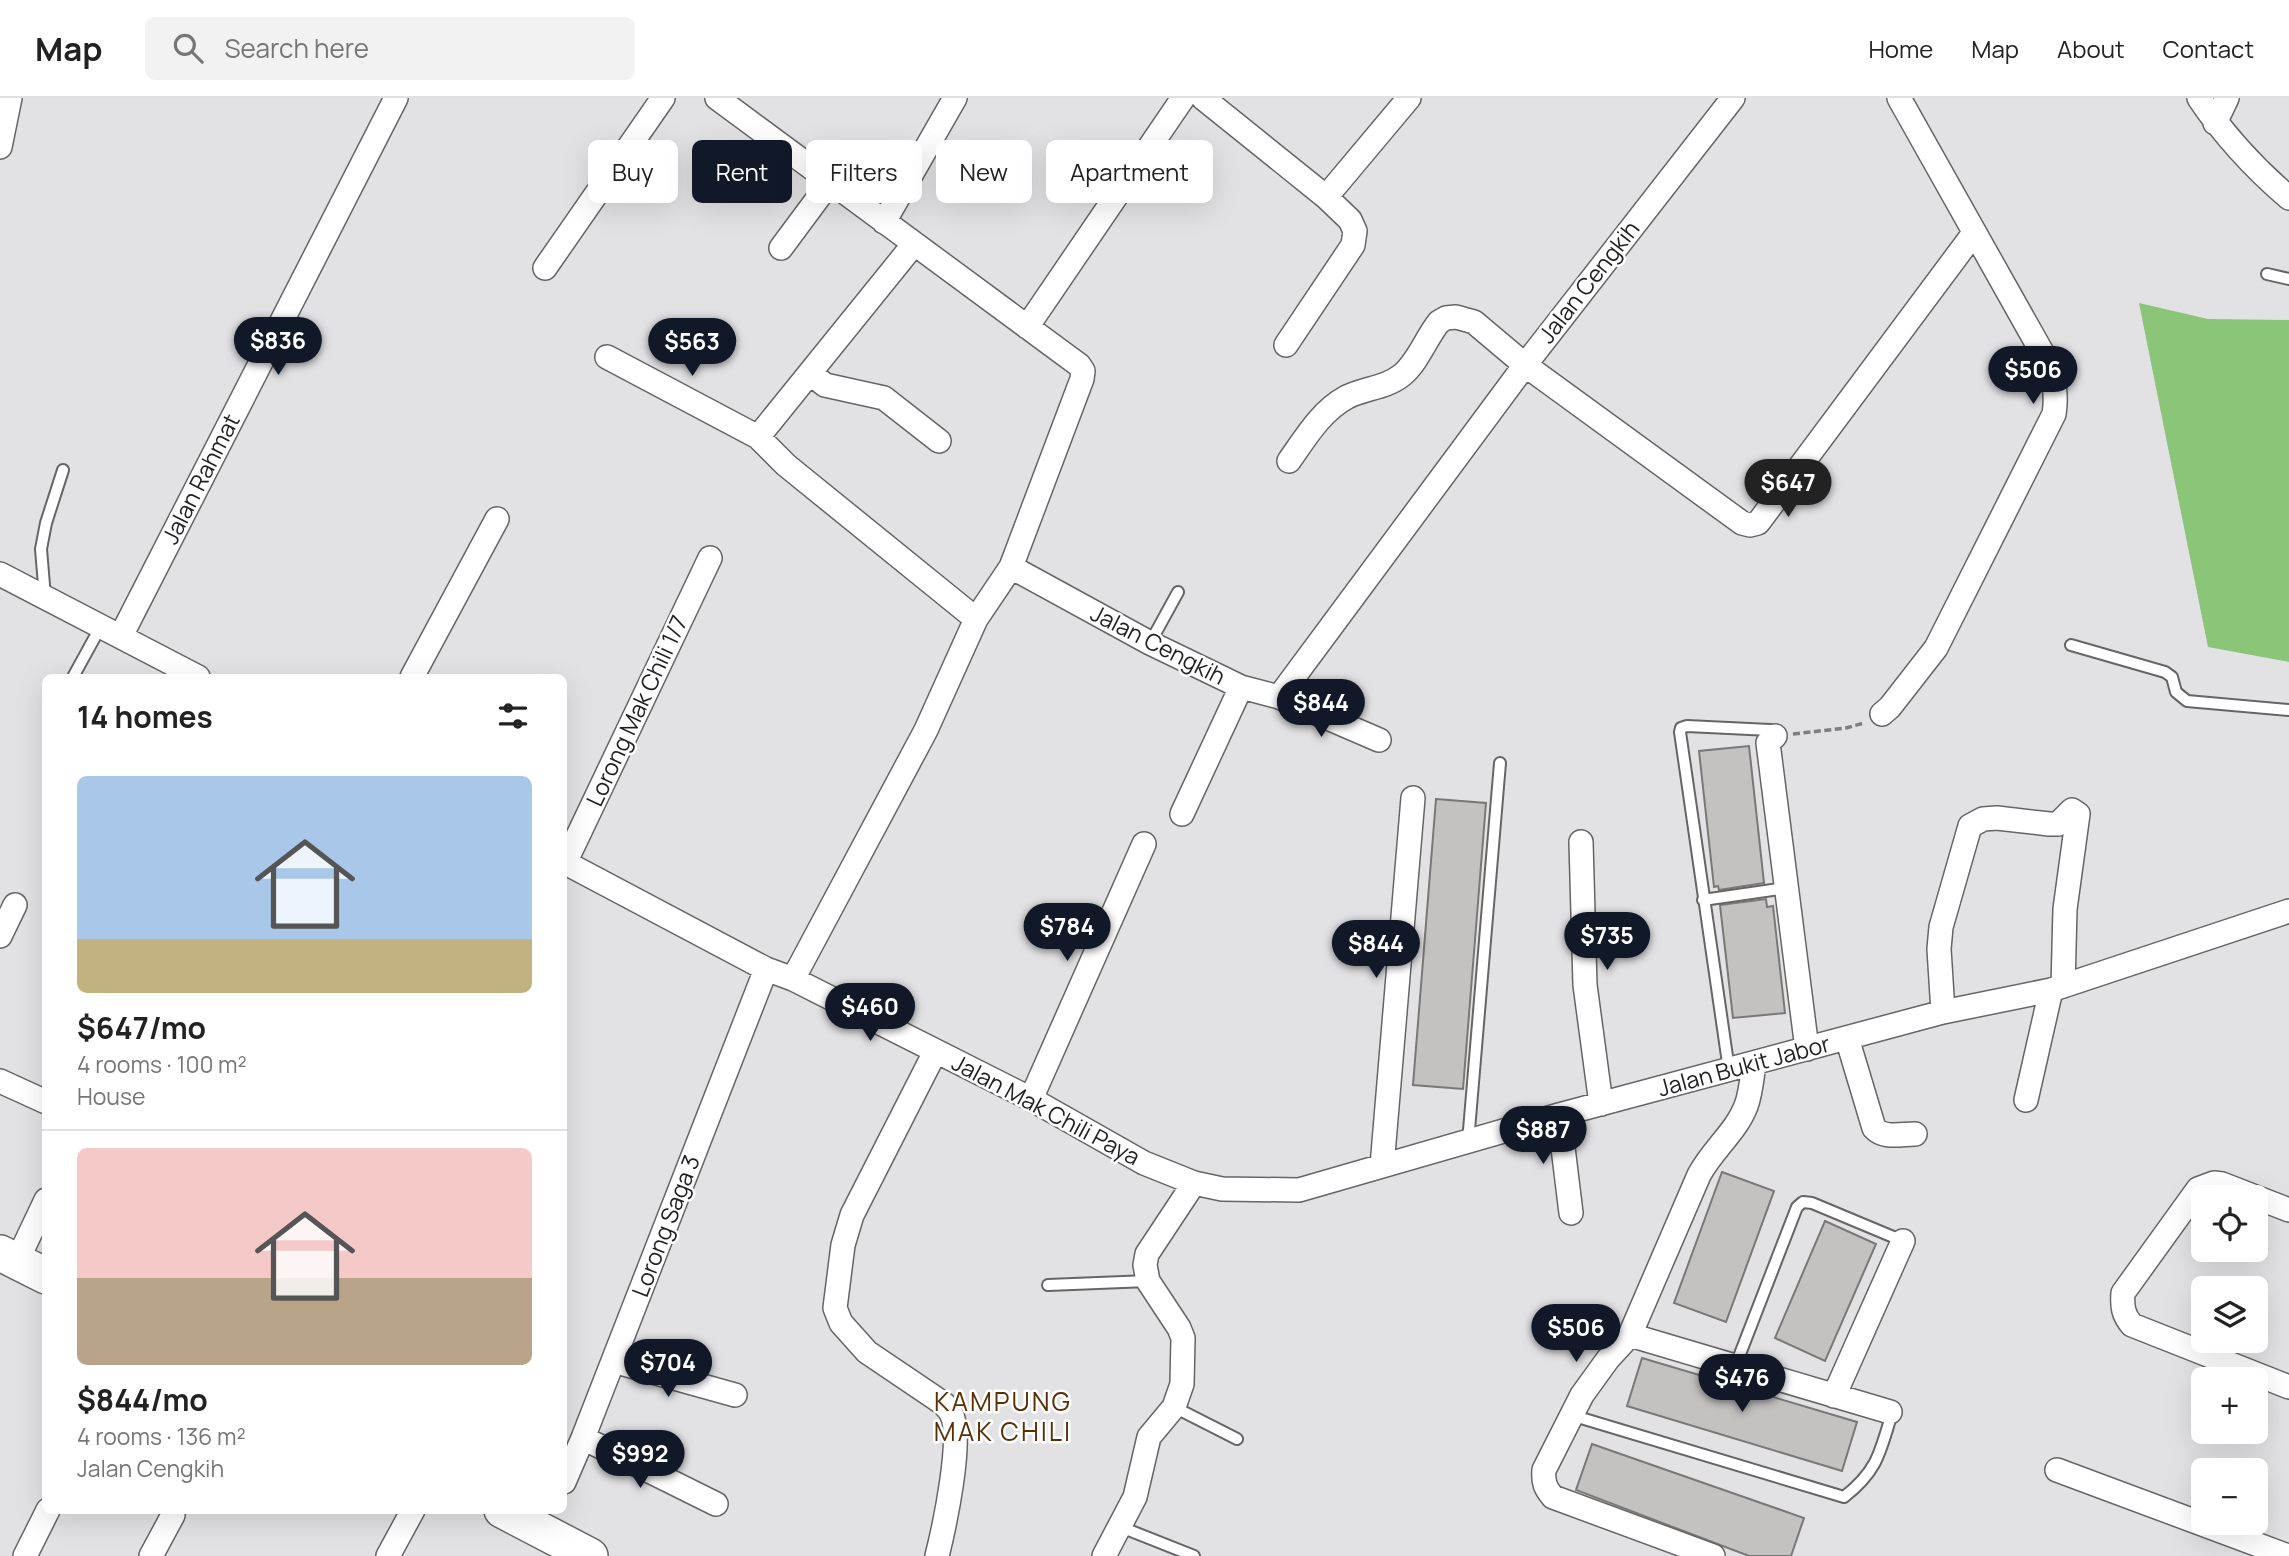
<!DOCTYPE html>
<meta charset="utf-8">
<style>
:root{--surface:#fff;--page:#f2f2f2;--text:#222;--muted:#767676;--line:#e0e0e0;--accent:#111827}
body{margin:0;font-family:Manrope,sans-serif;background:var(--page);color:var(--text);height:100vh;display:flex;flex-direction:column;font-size:26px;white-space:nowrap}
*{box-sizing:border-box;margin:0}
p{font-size:23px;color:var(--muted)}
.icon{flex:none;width:38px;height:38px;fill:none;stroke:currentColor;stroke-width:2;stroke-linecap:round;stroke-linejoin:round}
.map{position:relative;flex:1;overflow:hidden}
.side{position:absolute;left:42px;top:576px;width:525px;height:840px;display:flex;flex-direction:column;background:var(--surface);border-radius:10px;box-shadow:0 7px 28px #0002}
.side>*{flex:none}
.guide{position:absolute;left:588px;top:42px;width:665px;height:63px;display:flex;gap:14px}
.buttons{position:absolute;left:2191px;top:1087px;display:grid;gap:14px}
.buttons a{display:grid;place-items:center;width:77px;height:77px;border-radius:10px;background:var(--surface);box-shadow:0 7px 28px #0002;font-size:35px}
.price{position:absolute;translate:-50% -60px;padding:0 16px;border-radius:24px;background:var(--accent);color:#fff;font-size:23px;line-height:46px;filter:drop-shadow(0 2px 4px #0008)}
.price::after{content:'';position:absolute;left:50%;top:42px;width:21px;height:16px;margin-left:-10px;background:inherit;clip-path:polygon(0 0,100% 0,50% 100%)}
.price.current{background:#222;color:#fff}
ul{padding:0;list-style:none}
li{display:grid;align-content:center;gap:14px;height:371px;padding:0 35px}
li+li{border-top:2px solid var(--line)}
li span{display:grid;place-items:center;height:217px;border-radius:10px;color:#555}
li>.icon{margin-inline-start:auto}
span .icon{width:126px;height:126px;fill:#fffc;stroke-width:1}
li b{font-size:30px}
h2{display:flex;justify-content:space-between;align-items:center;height:84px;padding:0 35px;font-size:30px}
.chip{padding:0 24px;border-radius:10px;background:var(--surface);box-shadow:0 7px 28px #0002;font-size:24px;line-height:63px}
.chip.current{background:var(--accent);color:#fff}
header{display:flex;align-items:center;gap:42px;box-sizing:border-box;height:98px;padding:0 35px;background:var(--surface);border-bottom:2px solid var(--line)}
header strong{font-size:33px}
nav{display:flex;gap:38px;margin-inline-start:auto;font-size:24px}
.search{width:490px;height:63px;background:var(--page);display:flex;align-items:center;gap:18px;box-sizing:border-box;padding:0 24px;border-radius:10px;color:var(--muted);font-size:26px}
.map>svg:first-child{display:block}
.forest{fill:#8ac578}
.building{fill:#c4c1c1;stroke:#7a7877;stroke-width:2}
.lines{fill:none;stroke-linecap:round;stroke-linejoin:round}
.lane-casing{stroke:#656567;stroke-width:14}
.street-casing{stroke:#656567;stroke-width:26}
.primary-casing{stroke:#656567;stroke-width:38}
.path{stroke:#7e7e80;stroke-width:3.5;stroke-dasharray:7 3.5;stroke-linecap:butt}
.lane{stroke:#fff;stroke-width:10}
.street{stroke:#fff;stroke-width:23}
.primary{stroke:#fff;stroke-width:35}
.labels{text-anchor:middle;stroke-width:5;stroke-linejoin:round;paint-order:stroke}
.street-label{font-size:23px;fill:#1f1f20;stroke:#fff}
.quarter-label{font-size:26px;letter-spacing:2px;fill:#593004;stroke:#fff}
</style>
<header>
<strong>Map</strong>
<div class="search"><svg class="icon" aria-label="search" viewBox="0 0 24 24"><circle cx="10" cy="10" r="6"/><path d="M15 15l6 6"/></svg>Search here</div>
<nav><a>Home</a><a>Map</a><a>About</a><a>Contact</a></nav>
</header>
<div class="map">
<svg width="2289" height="1458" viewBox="0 0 2289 1458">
<rect width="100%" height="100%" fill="#e2e2e5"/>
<path class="forest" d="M 2139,205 L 2208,221 L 2289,222 L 2289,564 L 2208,549 Z"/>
<path class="building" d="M 1749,648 L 1764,785 L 1719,792 L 1718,788 L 1714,789 L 1699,653 Z
M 1436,701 L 1486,705 L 1463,991 L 1413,987 Z
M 1766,801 L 1767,809 L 1773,808 L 1785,915 L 1733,920 L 1720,807 Z
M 1722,1074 L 1774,1093 L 1726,1224 L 1674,1205 Z
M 1825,1123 L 1876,1146 L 1825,1263 L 1775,1240 Z
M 1642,1260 L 1857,1324 L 1842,1373 L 1627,1308 Z
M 1592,1346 L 1804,1420 L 1791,1458 L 1749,1458 L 1576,1392 Z"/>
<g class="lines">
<g class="lane-casing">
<path id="lane" d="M 2267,176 L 2289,181
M 45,499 L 41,451 L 46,425 L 63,372
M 1150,545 L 1178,494
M 2071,547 L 2165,574 L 2172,579 L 2176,594 L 2187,603 L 2289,612
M 73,579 L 101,528
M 1703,802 L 1786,790
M 1729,972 L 1680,634 L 1681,630 L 1687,628 L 1770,632 L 1775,637
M 1468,1044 L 1500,665
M 1048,1187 L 1148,1183
M 1735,1269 L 1797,1109 L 1803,1104 L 1812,1105 L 1903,1143
M 1174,1309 L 1237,1341
M 1571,1317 L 1844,1399 C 1876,1374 1880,1356 1891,1318 L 1890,1314
M 1121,1429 L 1194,1458"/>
</g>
<g class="street-casing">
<path id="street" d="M 717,0 L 1079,267 L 1083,273 L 1082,281 L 1011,469
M 1203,0 L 1326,99 L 1350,122 L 1355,133 L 1353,147 L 1286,247
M 2199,0 C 2225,39 2253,69 2289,100
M 2215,25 L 2227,0
M 0,49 L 10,0
M 1326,99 L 1409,0
M 884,124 L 955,0
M 914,146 L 758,339 L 786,367 L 976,521
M 781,150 L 830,84
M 545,170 L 663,0
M 1027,229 L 1183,0
M 607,259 L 758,339
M 810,275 L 825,287 L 884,300 L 939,343
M 1289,363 C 1306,339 1321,313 1347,299 C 1365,290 1386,290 1402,277 C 1418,264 1426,240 1439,224 L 1446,220 L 1456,219 L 1474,224 L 1525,267 L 1742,425 L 1750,427 L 1758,425 L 1974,135
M 0,476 L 198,579
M 121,538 L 396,0
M 412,579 L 497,421
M 1279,599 L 1379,642
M 1882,616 L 1890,609 L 1936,550 L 2054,316 C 2057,297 2054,282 2048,265 L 1899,0
M 1775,638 L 1768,645 L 1807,951
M 1182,716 L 1241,589
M 1581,744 L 1585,887 L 1601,1006
M 564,764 L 766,871 L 793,881 L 1031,1001 L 1144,1065 L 1194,1085 L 1222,1091 L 1299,1092 L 1559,1017 L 1943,914 L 2051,892 L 2289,813
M 565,765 L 710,460
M 0,838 L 15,807
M 793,881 L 926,632 L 976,521 L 1011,469 L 1150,545 L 1241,589 L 1279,599 L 1525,267 L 1733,0
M 1943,914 L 1939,851 L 1941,829 L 1970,728 L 1983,721 L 1997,720 L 2049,726 L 2058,726 L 2072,712 L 2078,716 L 2065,811 L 2063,888
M 1847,940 L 1874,1030 C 1884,1041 1901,1036 1915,1036
M 935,954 L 852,1117 L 843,1147 L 835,1210 L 841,1225 L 867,1254 L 944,1306 C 946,1309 949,1311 951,1315 C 964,1339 944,1430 937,1458
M 0,983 L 46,1004
M 1031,1001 L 1144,746
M 2026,1002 L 2051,892
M 1559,1017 L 1571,1115
M 1382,1068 L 1413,700
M 2289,1112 L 2222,1086 L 2214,1085 L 2198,1091 L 2123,1195 C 2122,1208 2123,1217 2132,1227 L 2289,1289
M 17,1163 L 46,1102
M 1630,1237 L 1890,1314
M 613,1263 L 735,1297
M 1834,1298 L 1903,1143
M 583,1340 L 716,1406
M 2057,1372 L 2288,1458
M 564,1384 L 583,1340 L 766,871
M 25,1458 L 48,1412
M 151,1458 L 173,1417
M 388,1458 L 413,1412
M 1104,1458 L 1135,1399 L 1149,1339 L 1174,1309 L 1182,1286 L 1183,1240 L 1179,1230 L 1148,1183 L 1145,1167 L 1147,1156 L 1194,1085
M 1713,1458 L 1553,1399 C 1545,1390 1543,1384 1544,1372 L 1582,1297 L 1608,1261 L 1630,1237 L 1699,1077 C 1712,1052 1736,1034 1746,1008 C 1751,995 1752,979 1754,965"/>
</g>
<g class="primary-casing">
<path id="primary" d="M 0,1155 L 46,1178
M 502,1412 L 590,1458"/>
</g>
<path class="path" d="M 1793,636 L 1846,630 L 1864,625"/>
<use href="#lane" class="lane"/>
<use href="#street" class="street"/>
<use href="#primary" class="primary"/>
</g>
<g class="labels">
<g class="street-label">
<text transform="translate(1589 184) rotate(-52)" y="8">Jalan Cengkih</text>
<text transform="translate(201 381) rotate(-63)" y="8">Jalan Rahmat</text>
<text transform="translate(1158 547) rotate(27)" y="8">Jalan Cengkih</text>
<text transform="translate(637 613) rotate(-65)" y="8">Lorong Mak Chili 1/7</text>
<text transform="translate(1744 968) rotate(-15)" y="8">Jalan Bukit Jabor</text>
<text transform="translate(1046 1012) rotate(28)" y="8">Jalan Mak Chili Paya</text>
<text transform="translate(666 1128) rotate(-69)" y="8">Lorong Saga 3</text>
</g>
<g class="quarter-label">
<text x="1003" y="1313">KAMPUNG<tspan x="1003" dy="30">MAK CHILI</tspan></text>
</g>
</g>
</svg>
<div class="buttons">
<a><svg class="icon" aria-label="locate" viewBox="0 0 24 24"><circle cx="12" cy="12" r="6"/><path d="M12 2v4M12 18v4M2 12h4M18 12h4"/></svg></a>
<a><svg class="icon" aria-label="layers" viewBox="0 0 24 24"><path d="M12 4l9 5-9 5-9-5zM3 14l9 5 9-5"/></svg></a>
<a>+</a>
<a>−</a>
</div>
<b class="price" style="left:278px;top:279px">$836</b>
<b class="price" style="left:692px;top:280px">$563</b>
<b class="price" style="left:2033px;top:308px">$506</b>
<b class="price current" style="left:1788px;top:421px">$647</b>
<b class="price" style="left:1321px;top:641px">$844</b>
<b class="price" style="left:1067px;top:865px">$784</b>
<b class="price" style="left:1607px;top:874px">$735</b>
<b class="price" style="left:1376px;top:882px">$844</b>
<b class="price" style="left:870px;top:945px">$460</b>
<b class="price" style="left:1543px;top:1068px">$887</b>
<b class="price" style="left:1576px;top:1266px">$506</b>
<b class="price" style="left:668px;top:1301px">$704</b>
<b class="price" style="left:1742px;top:1316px">$476</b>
<b class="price" style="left:640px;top:1392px">$992</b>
<div class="guide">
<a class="chip">Buy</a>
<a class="chip current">Rent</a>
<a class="chip">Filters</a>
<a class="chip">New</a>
<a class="chip">Apartment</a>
</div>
<section class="side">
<h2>14 homes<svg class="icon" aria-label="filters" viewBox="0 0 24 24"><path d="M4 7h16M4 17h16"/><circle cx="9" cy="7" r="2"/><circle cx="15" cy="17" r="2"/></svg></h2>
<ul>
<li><span style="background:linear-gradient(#a9c7e8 75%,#c2b280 0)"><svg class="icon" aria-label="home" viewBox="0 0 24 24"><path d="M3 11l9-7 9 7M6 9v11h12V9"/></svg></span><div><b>$647/mo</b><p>4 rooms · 100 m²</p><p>House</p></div></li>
<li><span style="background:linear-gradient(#f6c9c9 60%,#b9a48a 0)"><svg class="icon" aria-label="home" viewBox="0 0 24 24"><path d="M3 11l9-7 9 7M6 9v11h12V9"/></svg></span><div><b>$844/mo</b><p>4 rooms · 136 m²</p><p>Jalan Cengkih</p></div></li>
</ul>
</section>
</div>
